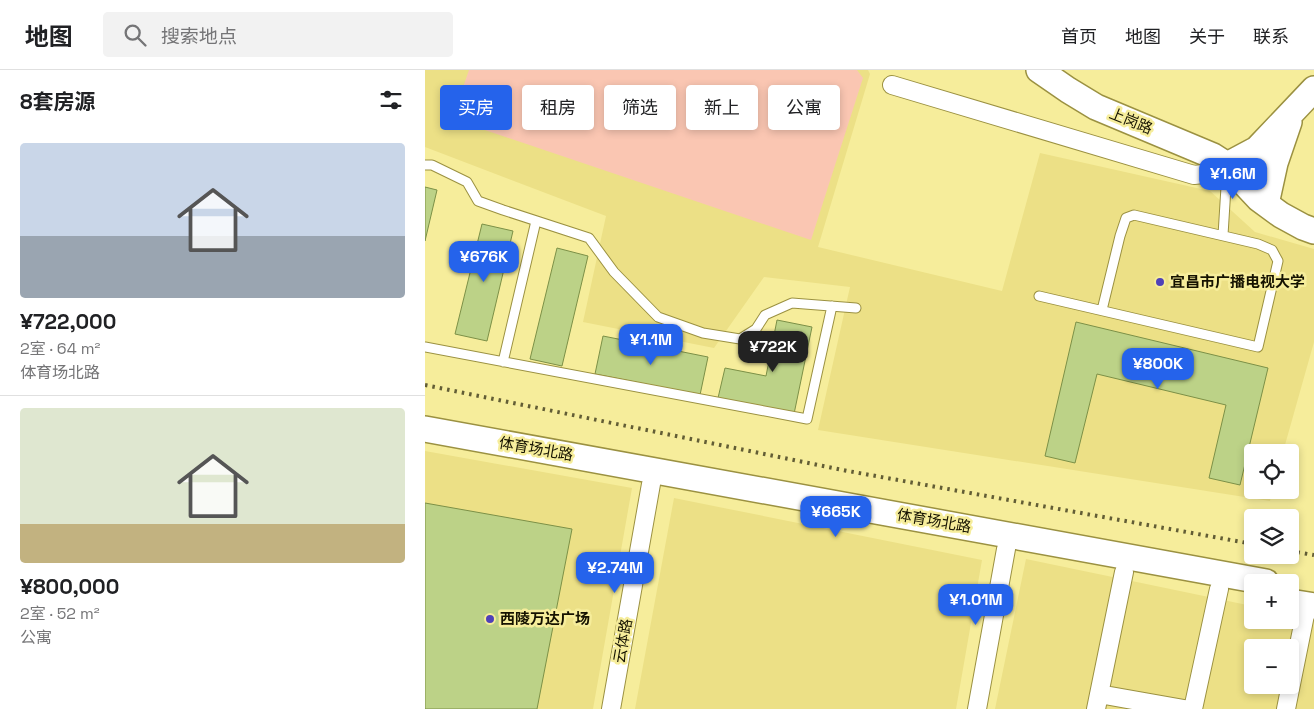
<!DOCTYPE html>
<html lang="zh">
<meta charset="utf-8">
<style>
:root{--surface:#fff;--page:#f2f2f2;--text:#202124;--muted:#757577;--line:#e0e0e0;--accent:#2563eb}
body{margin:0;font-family:"Space Grotesk","Noto Sans SC",sans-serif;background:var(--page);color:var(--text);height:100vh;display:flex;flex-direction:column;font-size:19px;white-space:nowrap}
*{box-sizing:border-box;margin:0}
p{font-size:16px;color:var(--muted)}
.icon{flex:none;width:28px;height:28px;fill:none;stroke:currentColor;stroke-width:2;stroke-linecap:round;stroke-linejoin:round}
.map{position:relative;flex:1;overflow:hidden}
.sheet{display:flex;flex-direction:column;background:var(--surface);width:425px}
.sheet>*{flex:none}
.banner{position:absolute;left:15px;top:15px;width:475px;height:45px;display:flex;gap:10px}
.controls{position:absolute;left:819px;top:374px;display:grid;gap:10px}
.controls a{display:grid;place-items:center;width:55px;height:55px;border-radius:5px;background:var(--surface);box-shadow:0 2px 8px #0003;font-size:25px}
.price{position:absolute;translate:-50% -42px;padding:0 11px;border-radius:10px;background:var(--accent);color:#fff;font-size:16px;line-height:32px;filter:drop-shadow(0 1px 2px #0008)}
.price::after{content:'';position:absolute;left:50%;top:30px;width:15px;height:11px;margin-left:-8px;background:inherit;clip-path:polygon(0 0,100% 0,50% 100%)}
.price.on{background:#222;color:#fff}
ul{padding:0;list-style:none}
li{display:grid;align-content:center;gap:10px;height:265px;padding:0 20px}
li+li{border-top:1px solid var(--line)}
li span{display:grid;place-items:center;height:155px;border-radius:5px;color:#555}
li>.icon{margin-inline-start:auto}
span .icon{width:90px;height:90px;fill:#fffc;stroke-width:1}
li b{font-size:21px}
h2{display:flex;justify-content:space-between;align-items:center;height:60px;padding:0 20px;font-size:21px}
.chip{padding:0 18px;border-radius:5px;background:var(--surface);box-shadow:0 2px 8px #0003;font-size:18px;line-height:45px}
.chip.on{background:var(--accent);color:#fff}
header{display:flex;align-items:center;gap:30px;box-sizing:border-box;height:70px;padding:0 25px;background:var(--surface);border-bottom:1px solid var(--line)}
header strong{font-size:24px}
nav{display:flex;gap:28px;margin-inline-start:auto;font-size:18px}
.search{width:350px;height:45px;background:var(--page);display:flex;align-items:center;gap:12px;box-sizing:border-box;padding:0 18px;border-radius:5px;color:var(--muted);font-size:19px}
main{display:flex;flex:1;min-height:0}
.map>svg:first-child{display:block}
.built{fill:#ece086;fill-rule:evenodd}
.green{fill:#fac6b2}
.building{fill:#bcd287;stroke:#7c9047}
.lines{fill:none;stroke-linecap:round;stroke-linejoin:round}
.lane-casing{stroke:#9b9141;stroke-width:11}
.street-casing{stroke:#9b9141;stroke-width:20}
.secondary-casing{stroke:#9b9141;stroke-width:28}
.lane{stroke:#fff;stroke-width:9}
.street{stroke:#fff;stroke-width:18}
.secondary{stroke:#fff;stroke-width:25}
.rail{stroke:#625d35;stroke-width:4;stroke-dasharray:2.5 5;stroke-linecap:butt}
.poi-dot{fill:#4f41b8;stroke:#f6ed9b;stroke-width:2}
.labels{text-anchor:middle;stroke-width:5;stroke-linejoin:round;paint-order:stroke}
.street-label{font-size:15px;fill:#151200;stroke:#f6ed9b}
.poi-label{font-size:15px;font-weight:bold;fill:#151200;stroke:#f6ed9b;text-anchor:start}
</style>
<header>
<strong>地图</strong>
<div class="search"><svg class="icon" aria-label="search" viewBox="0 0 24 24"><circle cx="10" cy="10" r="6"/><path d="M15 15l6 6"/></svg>搜索地点</div>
<nav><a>首页</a><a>地图</a><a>关于</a><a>联系</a></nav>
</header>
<main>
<section class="sheet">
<h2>8套房源<svg class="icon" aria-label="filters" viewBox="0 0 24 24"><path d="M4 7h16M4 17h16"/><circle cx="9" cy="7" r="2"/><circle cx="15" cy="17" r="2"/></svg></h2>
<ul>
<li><span style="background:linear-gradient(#c9d6e8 60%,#9aa5b1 0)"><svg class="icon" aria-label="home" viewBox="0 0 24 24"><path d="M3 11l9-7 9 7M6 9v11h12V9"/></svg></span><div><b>¥722,000</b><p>2室 · 64 m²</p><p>体育场北路</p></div></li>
<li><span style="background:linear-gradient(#dfe7d0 75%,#c2b280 0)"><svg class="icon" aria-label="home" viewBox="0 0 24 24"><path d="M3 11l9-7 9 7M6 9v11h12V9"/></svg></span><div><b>¥800,000</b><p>2室 · 52 m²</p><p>公寓</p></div></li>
</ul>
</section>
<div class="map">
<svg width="889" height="639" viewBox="0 0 889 639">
<rect width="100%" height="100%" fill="#f6ed9b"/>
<path class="built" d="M 0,0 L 443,0 L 445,4 L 393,177 L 577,221 L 615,83 L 785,121 L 830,162 L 889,179 L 889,272 L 858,382 L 828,382 L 828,420 L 847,420 L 845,431 L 393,360 L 425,217 L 339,207 L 289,278 L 158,252 L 181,146 L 0,77 Z
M 0,381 L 207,418 L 168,639 L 0,639 Z
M 249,428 L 557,490 L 531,639 L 210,639 Z
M 601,489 L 827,536 L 828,550 L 865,550 L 865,544 L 889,549 L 889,639 L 570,639 ZM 828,578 L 865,578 L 865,615 L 828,615 Z"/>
<path class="green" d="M 44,0 L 432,0 L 438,8 L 386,170 L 27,49 Z"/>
<path class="building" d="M 0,117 L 12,120 L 0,171 Z
M 57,154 L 88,161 L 62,271 L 30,264 Z
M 132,178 L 163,186 L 137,296 L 105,289 Z
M 352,250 L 387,257 L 369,344 L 293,328 L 300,298 L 341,306 Z
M 651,252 L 843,298 L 815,415 L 784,408 L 801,335 L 672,304 L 650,393 L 620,386 Z
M 178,266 L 283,287 L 275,325 L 170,304 Z
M 0,433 L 147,459 L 112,639 L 0,639 Z"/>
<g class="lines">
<g class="lane-casing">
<path id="lane" d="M 0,95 L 7,95 L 42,112 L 53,131 L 78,140 L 164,168 L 189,202 L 233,247 L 278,263 L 315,269 L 331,259 L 340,245 L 367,233 L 431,238
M 798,165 L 802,101
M 614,226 L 833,277 L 853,191 L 847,180 L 833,174 L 709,145 L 701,148 L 695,166 L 677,240
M 0,277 L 382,349 L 407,236
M 78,292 L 111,151"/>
</g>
<g class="street-casing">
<path id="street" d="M 467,15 L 769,105 L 787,103 L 802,95
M 674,624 L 759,639
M 186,639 L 226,414
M 552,639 L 581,479
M 671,639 L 699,502
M 768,639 L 794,519
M 861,639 L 882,535"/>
</g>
<g class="secondary-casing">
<path id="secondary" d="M 614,0 L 643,20 L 671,37 L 788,86 L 802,95 L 834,129 L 856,145 L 878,157 L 889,161
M 802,95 L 832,79 L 889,19
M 841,134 L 850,93 L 864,52
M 0,359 L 841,512
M 865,532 L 889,536"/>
</g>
<use href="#lane" class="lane"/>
<use href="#street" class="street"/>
<use href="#secondary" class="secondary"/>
<path class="rail" d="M 0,315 L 423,401 L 828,474
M 865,481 L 889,485"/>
</g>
<g class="poi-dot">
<circle cx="735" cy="212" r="5"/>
<circle cx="65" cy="549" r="5"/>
</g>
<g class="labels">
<g class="street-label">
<text transform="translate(706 51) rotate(22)" y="5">上岗路</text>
<text transform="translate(111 379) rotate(10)" y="5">体育场北路</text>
<text transform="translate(509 451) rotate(10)" y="5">体育场北路</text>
<text transform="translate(198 571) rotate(-80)" y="5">云体路</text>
</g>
<g class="poi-label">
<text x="745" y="217">宜昌市广播电视大学</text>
<text x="75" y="554">西陵万达广场</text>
</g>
</g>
</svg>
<div class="controls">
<a><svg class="icon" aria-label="locate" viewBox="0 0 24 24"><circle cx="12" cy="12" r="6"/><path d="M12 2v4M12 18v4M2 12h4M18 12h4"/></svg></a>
<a><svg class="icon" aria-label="layers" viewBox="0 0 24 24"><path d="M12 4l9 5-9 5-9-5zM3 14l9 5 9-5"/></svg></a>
<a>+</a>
<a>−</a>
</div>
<b class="price" style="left:808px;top:130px">¥1.6M</b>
<b class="price" style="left:59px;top:213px">¥676K</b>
<b class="price" style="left:226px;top:296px">¥1.1M</b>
<b class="price on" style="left:348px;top:303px">¥722K</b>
<b class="price" style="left:733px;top:320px">¥800K</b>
<b class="price" style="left:411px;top:468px">¥665K</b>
<b class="price" style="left:190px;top:524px">¥2.74M</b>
<b class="price" style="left:551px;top:556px">¥1.01M</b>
<div class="banner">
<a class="chip on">买房</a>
<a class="chip">租房</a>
<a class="chip">筛选</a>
<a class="chip">新上</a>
<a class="chip">公寓</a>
</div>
</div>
</main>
